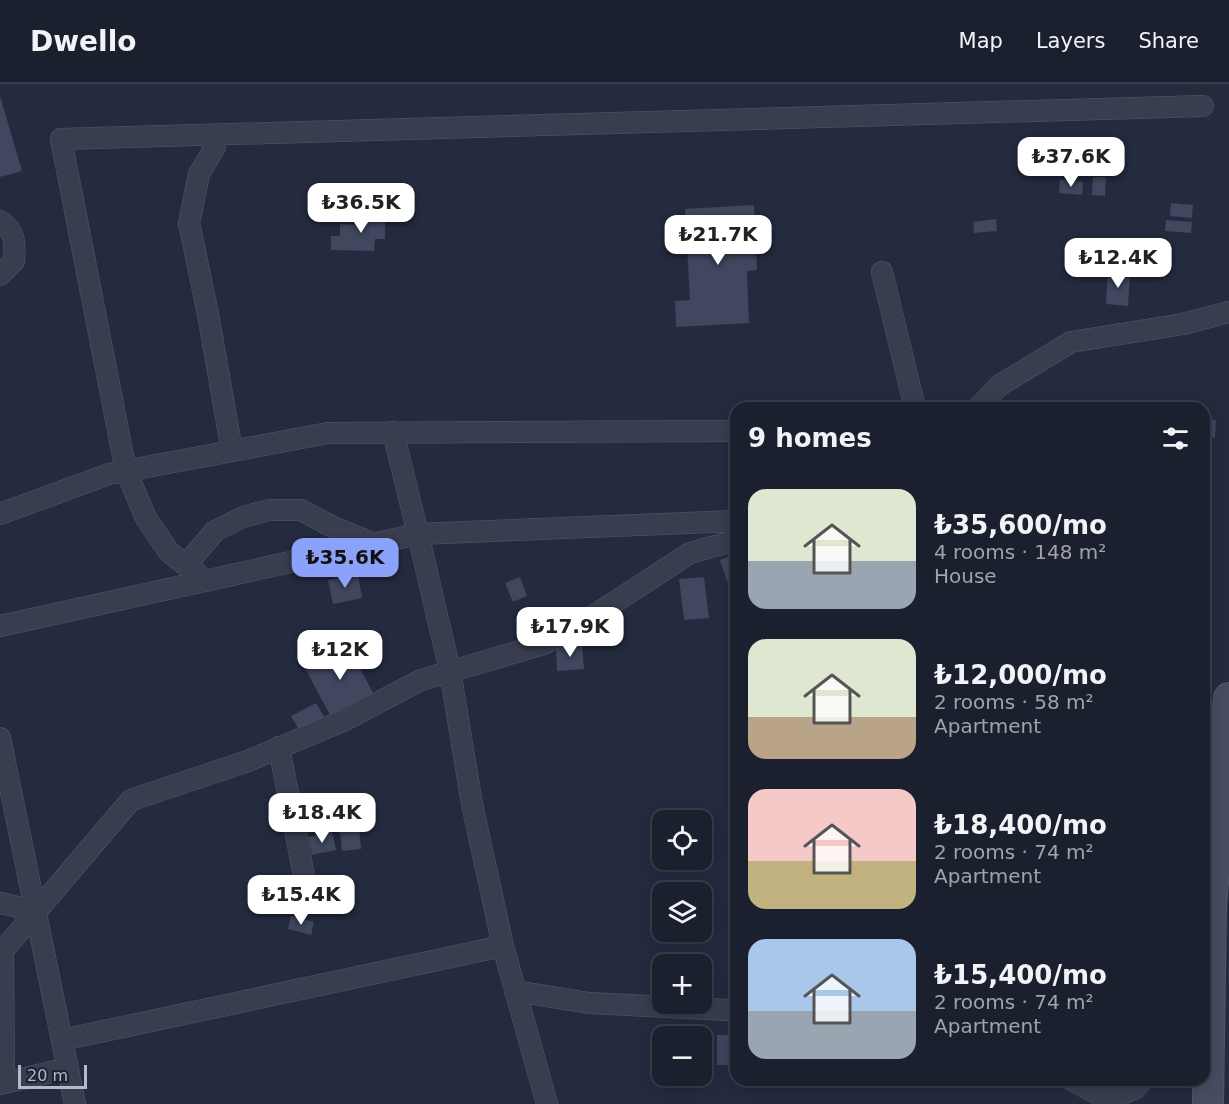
<!DOCTYPE html>
<meta charset="utf-8">
<style>
:root{--surface:#1b202f;--page:#242837;--text:#f1f3f6;--muted:#a0a3aa;--line:#393e4b;--accent:#8aa2f9}
body{margin:0;font-family:"DejaVu Sans",sans-serif;background:var(--page);color:var(--text);height:100vh;display:flex;flex-direction:column;font-size:22px;white-space:nowrap}
*{box-sizing:border-box;margin:0}
p{font-size:20px;color:var(--muted)}
.icon{flex:none;width:33px;height:33px;fill:none;stroke:currentColor;stroke-width:2;stroke-linecap:round;stroke-linejoin:round}
.map{position:relative;flex:1;overflow:hidden}
.side{position:absolute;left:730px;top:318px;width:480px;height:684px;display:flex;flex-direction:column;background:var(--surface);border-radius:18px;box-shadow:0 3px 15px #0003,0 0 0 2px var(--line)}
.side>*{flex:none}
.fabs{position:absolute;left:652px;top:726px;display:grid;gap:12px}
.fabs a{display:grid;place-items:center;width:60px;height:60px;border-radius:12px;background:var(--surface);box-shadow:0 3px 15px #0003,0 0 0 2px var(--line);font-size:30px}
.scale{position:absolute;left:18px;bottom:15px;width:69px;box-sizing:border-box;padding-left:6px;border:3px solid #b5b9ca;border-top:0;font-size:16px;line-height:21px;white-space:nowrap;color:#b5b9ca;-webkit-text-stroke:4px #1d2334;paint-order:stroke}
.price{position:absolute;translate:-50% -51px;padding:0 14px;border-radius:12px;background:#fff;color:#222;font-size:20px;line-height:39px;filter:drop-shadow(0 2px 3px #0008)}
.price::after{content:'';position:absolute;left:50%;top:36px;width:18px;height:14px;margin-left:-9px;background:inherit;clip-path:polygon(0 0,100% 0,50% 100%)}
.price.on{background:var(--accent);color:#111}
ul{padding:0;list-style:none}
li{display:flex;align-items:center;gap:18px;height:150px;padding:0 18px}
li span{display:grid;place-items:center;flex:none;width:168px;height:120px;border-radius:18px;color:#555}
li>.icon{margin-inline-start:auto}
span .icon{width:72px;height:72px;fill:#fffc;stroke-width:1}
li b{font-size:26px}
h2{display:flex;justify-content:space-between;align-items:center;height:72px;padding:0 18px;font-size:26px}
header{display:flex;align-items:center;gap:36px;box-sizing:border-box;height:84px;padding:0 30px;background:var(--surface);border-bottom:2px solid var(--line)}
header strong{font-size:28px}
nav{display:flex;gap:33px;margin-inline-start:auto;font-size:21px}
.map>svg:first-child{display:block}
.building{fill:#40475f}
.lines{fill:none;stroke-linecap:round;stroke-linejoin:round}
.minor-casing{stroke:#53596a;stroke-width:22}
.secondary-casing{stroke:#53596a;stroke-width:32}
.minor{stroke:#383e4f;stroke-width:21}
.secondary{stroke:#464c62;stroke-width:30}
</style>
<header>
<strong>Dwello</strong>
<nav><a>Map</a><a>Layers</a><a>Share</a></nav>
</header>
<div class="map">
<svg width="1229" height="1020" viewBox="0 0 1229 1020">
<rect width="100%" height="100%" fill="#242b3f"/>
<path class="building" d="M 0,12 L 22,87 L 0,93 Z
M 1093,93 L 1106,93 L 1105,112 L 1092,111 Z
M 1060,96 L 1083,98 L 1082,111 L 1059,109 Z
M 355,101 L 375,102 L 375,123 L 354,122 Z
M 1171,119 L 1193,121 L 1192,134 L 1170,132 Z
M 754,121 L 757,186 L 747,187 L 749,239 L 676,243 L 675,217 L 690,216 L 685,125 Z
M 360,129 L 385,130 L 385,155 L 375,155 L 374,167 L 331,166 L 331,152 L 340,152 L 340,140 L 360,141 Z
M 996,135 L 997,147 L 974,149 L 973,138 Z
M 1166,136 L 1192,138 L 1191,149 L 1165,147 Z
M 1108,189 L 1130,190 L 1128,222 L 1106,220 Z
M 1204,335 L 1216,336 L 1215,354 L 1204,353 Z
M 736,470 L 736,496 L 728,499 L 720,476 Z
M 358,490 L 362,514 L 333,520 L 328,496 Z
M 520,493 L 527,512 L 513,518 L 505,499 Z
M 704,493 L 709,534 L 684,536 L 679,495 Z
M 582,561 L 584,585 L 557,587 L 556,563 Z
M 349,563 L 373,609 L 330,631 L 306,586 Z
M 316,619 L 324,633 L 299,646 L 291,632 Z
M 357,721 L 361,765 L 342,767 L 339,738 L 327,740 L 325,724 Z
M 332,748 L 336,766 L 312,771 L 308,753 Z
M 291,832 L 314,838 L 311,851 L 288,845 Z
M 717,951 L 731,951 L 730,981 L 717,981 Z"/>
<g class="lines">
<g class="minor-casing">
<path id="minor" d="M 211,51 L 215,63 L 199,90 L 189,139 L 208,230 L 232,367
M 0,137 C 16,147 15,161 14,177 L 0,191
M 882,188 L 915,324
M 978,324 L 1000,301 L 1071,258 L 1183,240 L 1229,228
M 393,348 L 418,450 L 736,437
M 0,430 L 109,390 L 328,349 L 736,347
M 186,481 L 215,447 L 243,433 L 269,426 L 301,426 L 333,443 L 374,460
M 206,497 L 169,468 L 146,434 L 126,387 L 61,55 L 1203,22
M 0,542 L 418,450 L 450,587 L 472,720 L 503,862 L 547,1020
M 0,654 L 75,1020
M 279,663 L 305,797
M 0,819 L 36,827
M 3,867 L 4,999
M 0,870 L 131,716 L 248,677 L 345,636 L 421,596 L 544,560 L 598,529 L 690,469 L 736,456
M 515,907 L 589,919 L 728,926 L 736,924
M 62,956 L 503,862
M 1072,996 L 1109,1016 L 1136,1004 L 1142,996
M 0,1000 L 68,984"/>
</g>
<g class="secondary-casing">
<path id="secondary" d="M 1208,1020 L 1211,821 L 1229,614"/>
</g>
<use href="#minor" class="minor"/>
<use href="#secondary" class="secondary"/>
</g>
</svg>
<div class="fabs">
<a><svg class="icon" aria-label="locate" viewBox="0 0 24 24"><circle cx="12" cy="12" r="6"/><path d="M12 2v4M12 18v4M2 12h4M18 12h4"/></svg></a>
<a><svg class="icon" aria-label="layers" viewBox="0 0 24 24"><path d="M12 4l9 5-9 5-9-5zM3 14l9 5 9-5"/></svg></a>
<a>+</a>
<a>−</a>
</div>
<div class="scale">20 m</div>
<b class="price" style="left:1071px;top:104px">₺37.6K</b>
<b class="price" style="left:361px;top:150px">₺36.5K</b>
<b class="price" style="left:718px;top:182px">₺21.7K</b>
<b class="price" style="left:1118px;top:205px">₺12.4K</b>
<b class="price on" style="left:345px;top:505px">₺35.6K</b>
<b class="price" style="left:570px;top:574px">₺17.9K</b>
<b class="price" style="left:340px;top:597px">₺12K</b>
<b class="price" style="left:322px;top:760px">₺18.4K</b>
<b class="price" style="left:301px;top:842px">₺15.4K</b>
<section class="side">
<h2>9 homes<svg class="icon" aria-label="filters" viewBox="0 0 24 24"><path d="M4 7h16M4 17h16"/><circle cx="9" cy="7" r="2"/><circle cx="15" cy="17" r="2"/></svg></h2>
<ul>
<li><span style="background:linear-gradient(#dfe7d0 60%,#9aa5b1 0)"><svg class="icon" aria-label="home" viewBox="0 0 24 24"><path d="M3 11l9-7 9 7M6 9v11h12V9"/></svg></span><div><b>₺35,600/mo</b><p>4 rooms · 148 m²</p><p>House</p></div></li>
<li><span style="background:linear-gradient(#dfe7d0 65%,#b9a48a 0)"><svg class="icon" aria-label="home" viewBox="0 0 24 24"><path d="M3 11l9-7 9 7M6 9v11h12V9"/></svg></span><div><b>₺12,000/mo</b><p>2 rooms · 58 m²</p><p>Apartment</p></div></li>
<li><span style="background:linear-gradient(#f6c9c9 60%,#c2b280 0)"><svg class="icon" aria-label="home" viewBox="0 0 24 24"><path d="M3 11l9-7 9 7M6 9v11h12V9"/></svg></span><div><b>₺18,400/mo</b><p>2 rooms · 74 m²</p><p>Apartment</p></div></li>
<li><span style="background:linear-gradient(#a9c7e8 60%,#9aa5b1 0)"><svg class="icon" aria-label="home" viewBox="0 0 24 24"><path d="M3 11l9-7 9 7M6 9v11h12V9"/></svg></span><div><b>₺15,400/mo</b><p>2 rooms · 74 m²</p><p>Apartment</p></div></li>
</ul>
</section>
</div>
